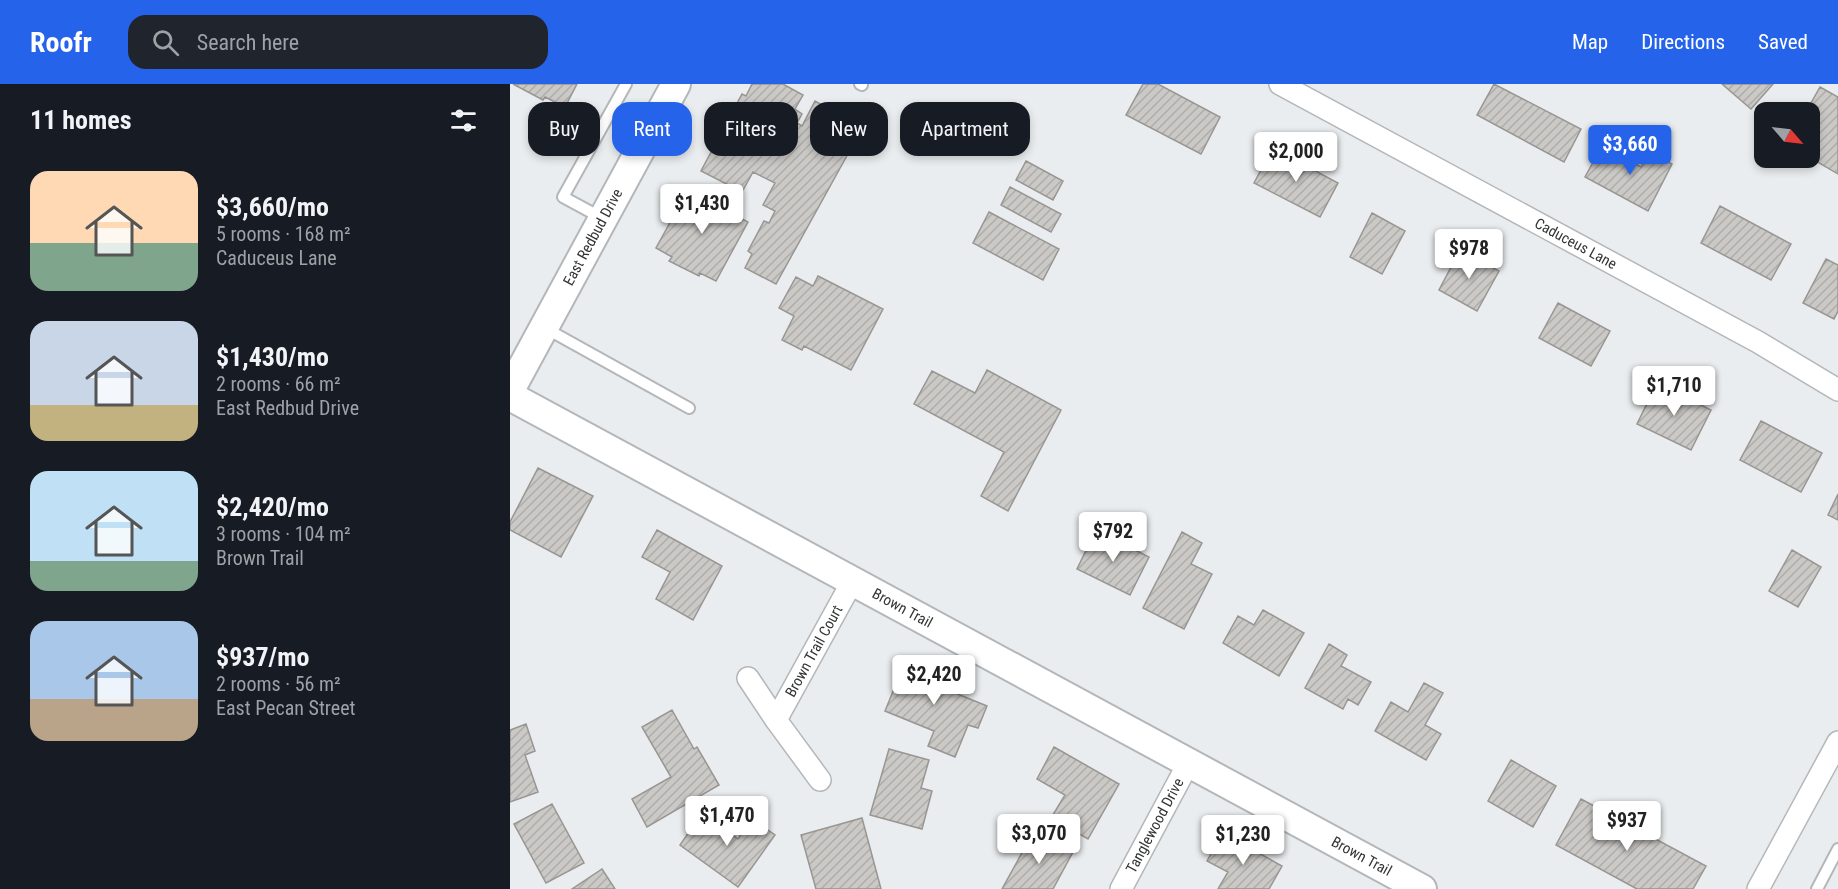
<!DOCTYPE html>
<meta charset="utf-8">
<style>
:root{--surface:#171b24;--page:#20242c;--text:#f1f3f6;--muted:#9ea1a6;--accent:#2563eb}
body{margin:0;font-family:"Roboto Condensed",sans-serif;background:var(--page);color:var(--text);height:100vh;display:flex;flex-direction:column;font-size:22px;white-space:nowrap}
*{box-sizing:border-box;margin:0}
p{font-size:20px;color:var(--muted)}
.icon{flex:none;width:33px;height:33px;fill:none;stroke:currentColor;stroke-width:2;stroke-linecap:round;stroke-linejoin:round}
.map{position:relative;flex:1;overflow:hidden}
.drawer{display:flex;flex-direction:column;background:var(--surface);width:510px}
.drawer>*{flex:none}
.top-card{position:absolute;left:18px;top:18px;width:570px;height:54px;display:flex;gap:12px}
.needle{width:39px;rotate:118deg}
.fabs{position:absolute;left:1244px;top:18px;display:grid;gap:12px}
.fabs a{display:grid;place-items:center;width:66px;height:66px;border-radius:12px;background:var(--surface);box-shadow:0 3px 9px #0003;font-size:30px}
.price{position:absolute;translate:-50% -51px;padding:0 14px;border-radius:6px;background:#fff;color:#222;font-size:20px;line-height:39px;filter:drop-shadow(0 2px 3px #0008)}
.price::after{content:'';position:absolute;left:50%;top:36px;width:18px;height:14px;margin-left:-9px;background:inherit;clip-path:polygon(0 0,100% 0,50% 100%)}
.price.selected{background:var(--accent);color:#fff}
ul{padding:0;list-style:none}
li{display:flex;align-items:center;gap:18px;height:150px;padding:0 30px}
li span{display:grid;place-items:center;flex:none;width:168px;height:120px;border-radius:18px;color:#555}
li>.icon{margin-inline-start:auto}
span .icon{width:72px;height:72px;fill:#fffc;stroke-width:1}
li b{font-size:26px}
h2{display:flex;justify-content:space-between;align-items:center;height:72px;padding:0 30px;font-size:26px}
.pill{padding:0 21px;border-radius:18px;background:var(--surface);box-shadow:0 3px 9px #0003;font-size:21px;line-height:54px}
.pill.selected{background:var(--accent);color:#fff}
header{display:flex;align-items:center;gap:36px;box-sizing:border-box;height:84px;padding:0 30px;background:var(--accent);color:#fff}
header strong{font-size:28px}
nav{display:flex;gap:33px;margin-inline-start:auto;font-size:21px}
.search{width:420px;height:54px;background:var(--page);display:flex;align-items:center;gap:15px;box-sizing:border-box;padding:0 21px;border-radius:18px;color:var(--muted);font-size:22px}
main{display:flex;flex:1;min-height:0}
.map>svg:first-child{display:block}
.building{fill:url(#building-hatch);stroke:#989593;stroke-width:1.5}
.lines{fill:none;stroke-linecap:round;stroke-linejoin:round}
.lane-casing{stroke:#b4b7b9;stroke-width:14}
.street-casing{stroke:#b4b7b9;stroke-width:24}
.secondary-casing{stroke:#b4b7b9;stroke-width:32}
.lane{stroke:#fff;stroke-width:10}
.street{stroke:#fff;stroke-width:21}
.secondary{stroke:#fff;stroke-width:28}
.labels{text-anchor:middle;stroke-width:4.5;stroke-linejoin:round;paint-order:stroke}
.street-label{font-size:15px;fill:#333435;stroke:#f7fafd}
</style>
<header>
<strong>Roofr</strong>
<div class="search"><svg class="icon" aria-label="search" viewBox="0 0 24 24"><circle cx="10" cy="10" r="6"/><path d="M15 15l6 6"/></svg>Search here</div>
<nav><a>Map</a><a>Directions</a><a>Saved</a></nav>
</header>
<main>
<section class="drawer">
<h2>11 homes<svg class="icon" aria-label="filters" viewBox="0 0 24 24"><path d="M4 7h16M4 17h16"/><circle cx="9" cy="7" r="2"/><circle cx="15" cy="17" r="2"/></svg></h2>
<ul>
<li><span style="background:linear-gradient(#ffd9b3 60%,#7fa58c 0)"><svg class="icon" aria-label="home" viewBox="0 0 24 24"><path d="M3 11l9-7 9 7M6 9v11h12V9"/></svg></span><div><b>$3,660/mo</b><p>5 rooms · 168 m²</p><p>Caduceus Lane</p></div></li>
<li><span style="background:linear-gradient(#c9d6e8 70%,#c2b280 0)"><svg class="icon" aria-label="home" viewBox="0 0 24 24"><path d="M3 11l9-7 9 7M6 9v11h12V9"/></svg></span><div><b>$1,430/mo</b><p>2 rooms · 66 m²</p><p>East Redbud Drive</p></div></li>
<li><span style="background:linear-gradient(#bfe0f5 75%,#7fa58c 0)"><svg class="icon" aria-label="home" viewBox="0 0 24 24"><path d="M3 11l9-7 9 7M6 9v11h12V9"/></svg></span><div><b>$2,420/mo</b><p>3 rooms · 104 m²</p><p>Brown Trail</p></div></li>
<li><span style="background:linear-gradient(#a9c7e8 65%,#b9a48a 0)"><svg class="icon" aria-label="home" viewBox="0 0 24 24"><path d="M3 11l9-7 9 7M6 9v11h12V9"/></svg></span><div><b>$937/mo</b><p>2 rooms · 56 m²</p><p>East Pecan Street</p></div></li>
</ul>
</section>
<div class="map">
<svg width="1328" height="805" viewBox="0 0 1328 805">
<defs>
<pattern id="building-hatch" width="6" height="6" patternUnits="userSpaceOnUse" patternTransform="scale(1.5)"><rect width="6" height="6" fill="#cbc9c6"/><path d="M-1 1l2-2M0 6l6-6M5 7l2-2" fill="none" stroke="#afadab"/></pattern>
</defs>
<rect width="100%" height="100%" fill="#eaedef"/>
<path class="building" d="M 3,0 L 67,0 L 55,23 L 35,13 L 33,16 Z
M 242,0 L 273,0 L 293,11 L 285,25 L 292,30 L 287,39 L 292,42 L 305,17 L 349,41 L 335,65 L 339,68 L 266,200 L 235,184 L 242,170 L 238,167 L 254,137 L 259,139 L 265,127 L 253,121 L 265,99 L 243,88 L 232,108 L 191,87 L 232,10 L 236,12 Z
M 633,0 L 648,0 L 710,33 L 691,70 L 616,31 Z
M 984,0 L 1071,45 L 1054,78 L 967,31 Z
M 1212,0 L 1263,0 L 1241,25 Z
M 1310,3 L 1328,13 L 1328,90 L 1299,73 L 1299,28 L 1296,28 Z
M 1092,62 L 1131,83 L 1139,68 L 1162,80 L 1138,127 L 1075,93 Z
M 763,64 L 828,99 L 810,133 L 744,99 Z
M 516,77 L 553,97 L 543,116 L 506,96 Z
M 500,103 L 551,130 L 541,148 L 491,121 Z
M 178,106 L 194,114 L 196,109 L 225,125 L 223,130 L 238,138 L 206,197 L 190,189 L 189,192 L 159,177 L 162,173 L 146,164 Z
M 1210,122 L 1281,160 L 1261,196 L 1191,159 Z
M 479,128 L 549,165 L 533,196 L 463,159 Z
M 862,129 L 895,147 L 872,190 L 840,173 Z
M 950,166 L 989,187 L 967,227 L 929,206 Z
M 1316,175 L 1328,181 L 1328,227 L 1324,235 L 1293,219 Z
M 308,192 L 373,225 L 341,286 L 294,262 L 292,266 L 272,256 L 284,232 L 269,224 L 286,193 L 303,202 Z
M 1048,219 L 1100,247 L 1081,282 L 1029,254 Z
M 477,286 L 551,326 L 498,427 L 471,412 L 494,368 L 404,320 L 422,287 L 465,309 Z
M 1147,299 L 1201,326 L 1181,366 L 1127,340 Z
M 1251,337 L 1312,369 L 1291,408 L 1230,376 Z
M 28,384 L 83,412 L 51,473 L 0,446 L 0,438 Z
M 1328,410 L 1328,436 L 1318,431 Z
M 147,446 L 212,482 L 183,536 L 146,515 L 160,488 L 132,473 Z
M 586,446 L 639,473 L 620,511 L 567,485 Z
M 672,448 L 692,459 L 681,480 L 702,490 L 674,545 L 633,524 Z
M 1282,466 L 1311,483 L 1288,523 L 1259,507 Z
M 753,526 L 794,549 L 769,592 L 713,559 L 728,532 L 744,541 Z
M 819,560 L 837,571 L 831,582 L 861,598 L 848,621 L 838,615 L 833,625 L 795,604 Z
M 397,573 L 434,588 L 428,602 L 477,622 L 468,644 L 458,641 L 445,673 L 418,662 L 424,647 L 375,627 Z
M 914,599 L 933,609 L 915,641 L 931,650 L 916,676 L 865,647 L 881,618 L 898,628 Z
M 162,626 L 184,665 L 187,663 L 209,701 L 137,743 L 122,715 L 161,693 L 132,643 Z
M 16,640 L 25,667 L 15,671 L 28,708 L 0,718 L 0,646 Z
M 544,663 L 609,700 L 578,755 L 541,734 L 555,711 L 527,695 Z
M 379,665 L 419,676 L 411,704 L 422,707 L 412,745 L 360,731 Z
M 1001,676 L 1046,702 L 1023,743 L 978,717 Z
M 1071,715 L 1196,782 L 1183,805 L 1127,805 L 1046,761 Z
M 42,720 L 74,779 L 36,799 L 4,740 Z
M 192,729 L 228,755 L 242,735 L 265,751 L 228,803 L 170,761 Z
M 352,734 L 371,805 L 306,805 L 291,751 Z
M 524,747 L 563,768 L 543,805 L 492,805 Z
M 713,749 L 772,782 L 759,805 L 708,805 L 718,788 L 697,777 Z
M 92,785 L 105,805 L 62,805 Z"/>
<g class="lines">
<g class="lane-casing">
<path id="lane" d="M 350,0 L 352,1
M 92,134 L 53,113 L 116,0
M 35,244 L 179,324
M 1307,805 L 1328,765"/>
</g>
<g class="street-casing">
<g id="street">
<path id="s1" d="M 770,0 L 1248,258 L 1328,306"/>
<path d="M 238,594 L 266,636"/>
<path id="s2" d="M 310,696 L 266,636 L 342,498"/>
<path id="s3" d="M 611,805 L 679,678"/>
<path d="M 1248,805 L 1328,658"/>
</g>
</g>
<g class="secondary-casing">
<g id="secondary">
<path id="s4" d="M 0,306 L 166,0"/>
<path id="s5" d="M 0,312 L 912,805"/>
</g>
</g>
<use href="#lane" class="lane"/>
<use href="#street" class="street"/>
<use href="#secondary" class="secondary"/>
</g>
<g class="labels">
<g class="street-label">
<text dy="5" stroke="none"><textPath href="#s4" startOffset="174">East Redbud Drive</textPath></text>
<text dy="5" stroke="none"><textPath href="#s1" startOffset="336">Caduceus Lane</textPath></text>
<text dy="5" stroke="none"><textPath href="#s5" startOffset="446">Brown Trail</textPath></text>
<text dy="5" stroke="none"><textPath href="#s2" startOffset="153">Brown Trail Court</textPath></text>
<text dy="5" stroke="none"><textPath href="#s3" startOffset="72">Tanglewood Drive</textPath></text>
<text dy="5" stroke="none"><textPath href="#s5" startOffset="968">Brown Trail</textPath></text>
</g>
</g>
</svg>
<div class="fabs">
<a><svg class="needle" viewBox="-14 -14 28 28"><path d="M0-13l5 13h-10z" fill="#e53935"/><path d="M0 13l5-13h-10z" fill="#9ea1a6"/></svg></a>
</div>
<b class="price selected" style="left:1120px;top:92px">$3,660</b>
<b class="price" style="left:786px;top:99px">$2,000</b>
<b class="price" style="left:192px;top:151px">$1,430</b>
<b class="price" style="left:959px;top:196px">$978</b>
<b class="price" style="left:1164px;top:333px">$1,710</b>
<b class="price" style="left:603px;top:479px">$792</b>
<b class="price" style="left:424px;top:622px">$2,420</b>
<b class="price" style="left:217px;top:763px">$1,470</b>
<b class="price" style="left:1117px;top:768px">$937</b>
<b class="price" style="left:529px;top:781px">$3,070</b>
<b class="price" style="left:733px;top:782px">$1,230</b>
<div class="top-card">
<a class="pill">Buy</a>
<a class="pill selected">Rent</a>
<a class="pill">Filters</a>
<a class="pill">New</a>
<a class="pill">Apartment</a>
</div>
</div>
</main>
